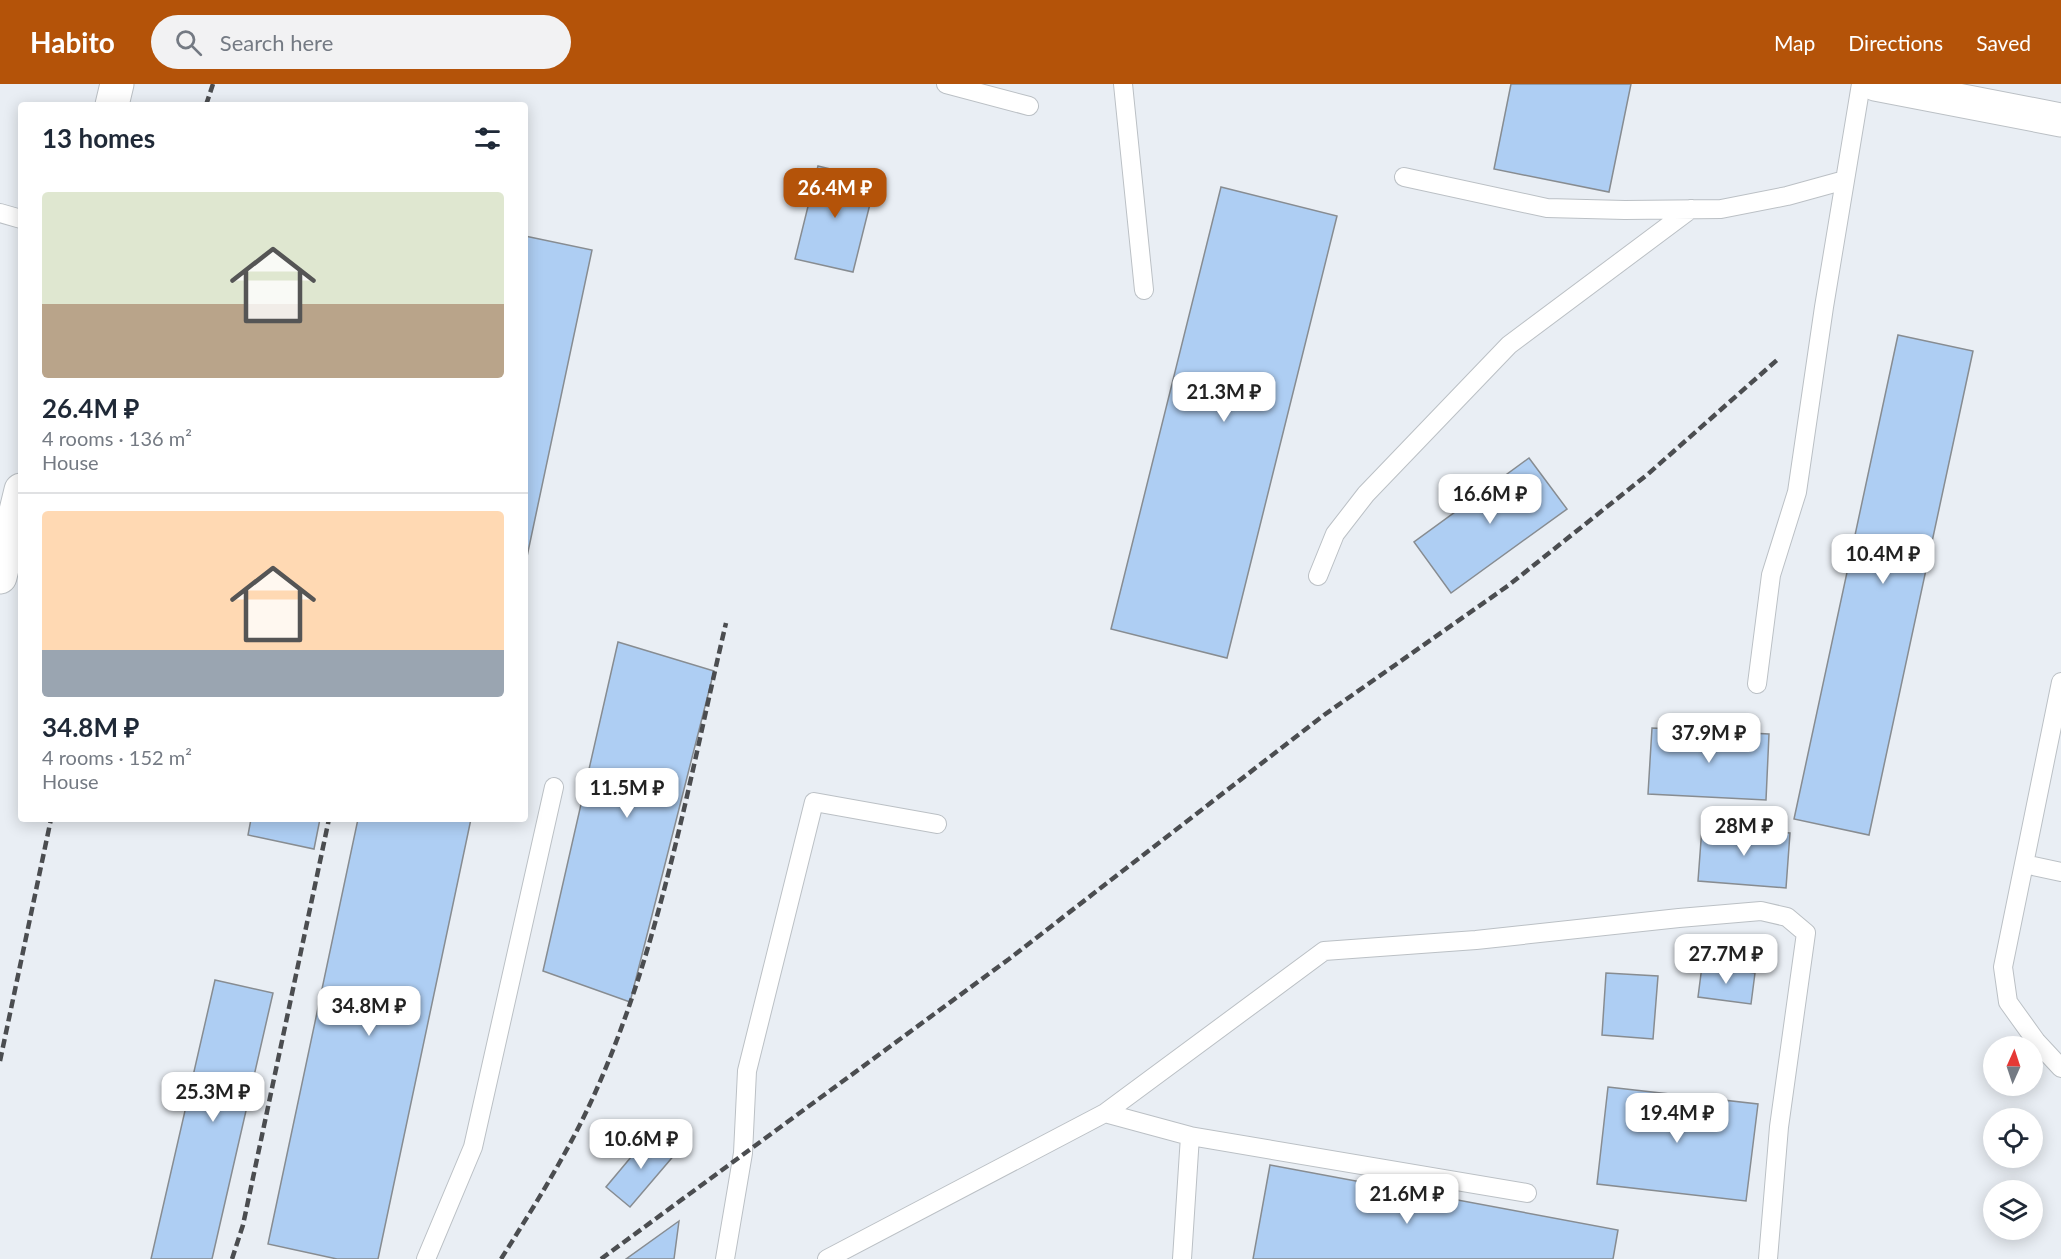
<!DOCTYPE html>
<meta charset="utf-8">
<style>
:root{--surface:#fff;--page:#f2f2f3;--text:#1f2937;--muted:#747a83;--line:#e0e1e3;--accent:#b45309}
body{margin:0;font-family:Lato,sans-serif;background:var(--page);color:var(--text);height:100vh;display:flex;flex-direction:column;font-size:22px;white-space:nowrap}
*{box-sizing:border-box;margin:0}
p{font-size:20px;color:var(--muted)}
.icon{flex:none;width:33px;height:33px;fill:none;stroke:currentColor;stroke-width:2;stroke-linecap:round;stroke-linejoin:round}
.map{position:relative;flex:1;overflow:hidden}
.sheet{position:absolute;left:18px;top:18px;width:510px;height:720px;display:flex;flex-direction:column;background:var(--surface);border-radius:6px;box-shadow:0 3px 15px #0003}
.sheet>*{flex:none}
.needle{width:39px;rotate:3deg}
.buttons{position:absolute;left:1983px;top:952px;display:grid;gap:12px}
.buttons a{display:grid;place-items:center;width:60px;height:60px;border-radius:50%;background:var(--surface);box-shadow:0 3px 15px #0003;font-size:30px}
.price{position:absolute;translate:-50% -51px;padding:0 14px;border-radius:12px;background:#fff;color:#222;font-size:20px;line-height:39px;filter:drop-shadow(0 2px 3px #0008)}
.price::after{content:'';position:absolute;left:50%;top:36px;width:18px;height:14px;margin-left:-9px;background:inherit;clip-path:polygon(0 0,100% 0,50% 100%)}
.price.active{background:var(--accent);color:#fff}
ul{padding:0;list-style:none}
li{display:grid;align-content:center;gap:12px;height:318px;padding:0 24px}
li+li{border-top:2px solid var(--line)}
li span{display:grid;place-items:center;height:186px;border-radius:6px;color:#555}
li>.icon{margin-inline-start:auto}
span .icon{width:108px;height:108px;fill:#fffc;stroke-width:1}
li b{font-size:26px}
h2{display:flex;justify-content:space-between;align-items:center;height:72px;padding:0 24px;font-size:26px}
header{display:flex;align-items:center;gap:36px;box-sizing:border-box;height:84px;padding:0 30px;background:var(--accent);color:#fff}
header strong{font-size:28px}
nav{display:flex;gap:33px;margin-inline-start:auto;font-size:21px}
.search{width:420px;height:54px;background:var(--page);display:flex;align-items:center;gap:15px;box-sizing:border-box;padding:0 21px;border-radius:33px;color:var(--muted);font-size:22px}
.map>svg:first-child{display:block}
.building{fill:#aecef3;stroke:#878c91;stroke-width:1.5}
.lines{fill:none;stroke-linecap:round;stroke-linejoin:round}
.service-casing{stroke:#bbc0c5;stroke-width:20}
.minor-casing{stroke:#bbc0c5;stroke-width:35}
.trunk-casing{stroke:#bbc0c5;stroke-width:35}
.service{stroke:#fff;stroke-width:18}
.minor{stroke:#fff;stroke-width:33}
.trunk{stroke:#fff;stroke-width:33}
.rail{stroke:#4b4d50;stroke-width:4.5;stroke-dasharray:9 4.5;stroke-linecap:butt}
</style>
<header>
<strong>Habito</strong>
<div class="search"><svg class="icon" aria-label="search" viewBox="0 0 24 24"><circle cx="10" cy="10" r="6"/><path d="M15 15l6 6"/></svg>Search here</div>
<nav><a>Map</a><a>Directions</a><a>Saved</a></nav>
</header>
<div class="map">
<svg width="2061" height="1175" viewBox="0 0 2061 1175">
<rect width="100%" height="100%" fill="#e9eef4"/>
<path class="building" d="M 1511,0 L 1631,0 L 1609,108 L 1494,85 Z
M 818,82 L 876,96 L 853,188 L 795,175 Z
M 1221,103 L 1337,132 L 1227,574 L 1111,545 Z
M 525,152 L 592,166 L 525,482 Z
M 1898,251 L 1973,267 L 1869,751 L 1794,735 Z
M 1529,374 L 1567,425 L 1451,509 L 1414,458 Z
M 618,558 L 714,587 L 630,918 L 543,887 Z
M 1652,644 L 1769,650 L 1766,716 L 1648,710 Z
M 251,735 L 320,735 L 314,765 L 248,751 Z
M 358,735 L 471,735 L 378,1175 L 337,1175 L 268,1160 Z
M 1702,743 L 1790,749 L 1786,804 L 1698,797 Z
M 1702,882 L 1755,889 L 1751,920 L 1698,913 Z
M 1606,889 L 1658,892 L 1653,955 L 1602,951 Z
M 215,896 L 273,909 L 212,1175 L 151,1175 Z
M 1608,1003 L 1758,1020 L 1746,1117 L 1597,1100 Z
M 652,1048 L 676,1069 L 630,1123 L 606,1103 Z
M 1270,1081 L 1618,1146 L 1613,1175 L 1253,1175 Z
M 679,1137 L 674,1175 L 626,1175 Z"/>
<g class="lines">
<g class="service-casing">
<path id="service" d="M 946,0 L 1029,22
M 1123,0 L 1144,206
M 1404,93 L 1547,124 L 1625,126 L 1721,125 L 1787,112 L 1845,96
M 0,129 L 21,135
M 1318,492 L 1335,450 L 1366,410 L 1509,261 L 1691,125
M 2061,598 L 2003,883 L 2008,918 L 2036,957 L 2061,984
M 1757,600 L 1771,491 L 1797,408 L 1824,223 L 1861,0
M 2024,780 L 2061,788
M 1190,1052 L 1527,1109
M 426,1175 L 473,1063 L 554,703
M 725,1175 L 743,1069 L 747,987 L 814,718 L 937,740
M 827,1175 L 1105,1029
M 1182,1175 L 1190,1052 L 1105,1029 L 1324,867 L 1476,856 L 1679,834 L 1761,827 L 1787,833 L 1806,849 L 1779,1043 L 1768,1175"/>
</g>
<g class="minor-casing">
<path id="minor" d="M 1875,0 L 2061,36"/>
</g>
<g class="trunk-casing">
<path id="trunk" d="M 112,21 L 117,0
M 0,493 L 21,406"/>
</g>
<use href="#service" class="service"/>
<use href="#minor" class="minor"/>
<use href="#trunk" class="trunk"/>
<path class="rail" d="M 206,21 L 213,0
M 0,977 L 51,735
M 232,1175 L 243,1141 L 329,735
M 501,1175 C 535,1121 569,1067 595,1009 C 661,861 689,696 726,539
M 601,1175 L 1009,875 L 1324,631 L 1509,501 L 1648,390 L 1777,276"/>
</g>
</svg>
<div class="buttons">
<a><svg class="needle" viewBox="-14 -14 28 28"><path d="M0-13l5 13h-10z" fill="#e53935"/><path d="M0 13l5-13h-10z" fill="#747a83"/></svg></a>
<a><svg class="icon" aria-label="locate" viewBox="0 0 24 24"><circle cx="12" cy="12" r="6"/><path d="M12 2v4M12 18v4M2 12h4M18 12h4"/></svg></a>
<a><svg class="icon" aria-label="layers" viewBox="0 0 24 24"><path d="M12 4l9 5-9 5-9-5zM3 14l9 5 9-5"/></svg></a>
</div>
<b class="price active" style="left:835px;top:135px">26.4M ₽</b>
<b class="price" style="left:1224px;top:339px">21.3M ₽</b>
<b class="price" style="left:1490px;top:441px">16.6M ₽</b>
<b class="price" style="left:1883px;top:501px">10.4M ₽</b>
<b class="price" style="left:1709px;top:680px">37.9M ₽</b>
<b class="price" style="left:627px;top:735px">11.5M ₽</b>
<b class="price" style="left:1744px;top:773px">28M ₽</b>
<b class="price" style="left:1726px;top:901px">27.7M ₽</b>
<b class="price" style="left:369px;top:953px">34.8M ₽</b>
<b class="price" style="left:213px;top:1039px">25.3M ₽</b>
<b class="price" style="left:1677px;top:1060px">19.4M ₽</b>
<b class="price" style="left:641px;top:1086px">10.6M ₽</b>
<b class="price" style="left:1407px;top:1141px">21.6M ₽</b>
<section class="sheet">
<h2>13 homes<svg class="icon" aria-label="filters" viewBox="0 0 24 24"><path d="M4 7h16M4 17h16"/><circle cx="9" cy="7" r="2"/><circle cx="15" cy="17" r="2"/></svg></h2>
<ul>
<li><span style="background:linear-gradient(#dfe7d0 60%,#b9a48a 0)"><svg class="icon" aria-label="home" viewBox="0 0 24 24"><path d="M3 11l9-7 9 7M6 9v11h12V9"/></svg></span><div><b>26.4M ₽</b><p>4 rooms · 136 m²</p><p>House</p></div></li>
<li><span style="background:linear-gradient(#ffd9b3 75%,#9aa5b1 0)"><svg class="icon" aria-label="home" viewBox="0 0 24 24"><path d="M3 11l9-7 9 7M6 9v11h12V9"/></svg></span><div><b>34.8M ₽</b><p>4 rooms · 152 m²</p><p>House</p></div></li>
</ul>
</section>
</div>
